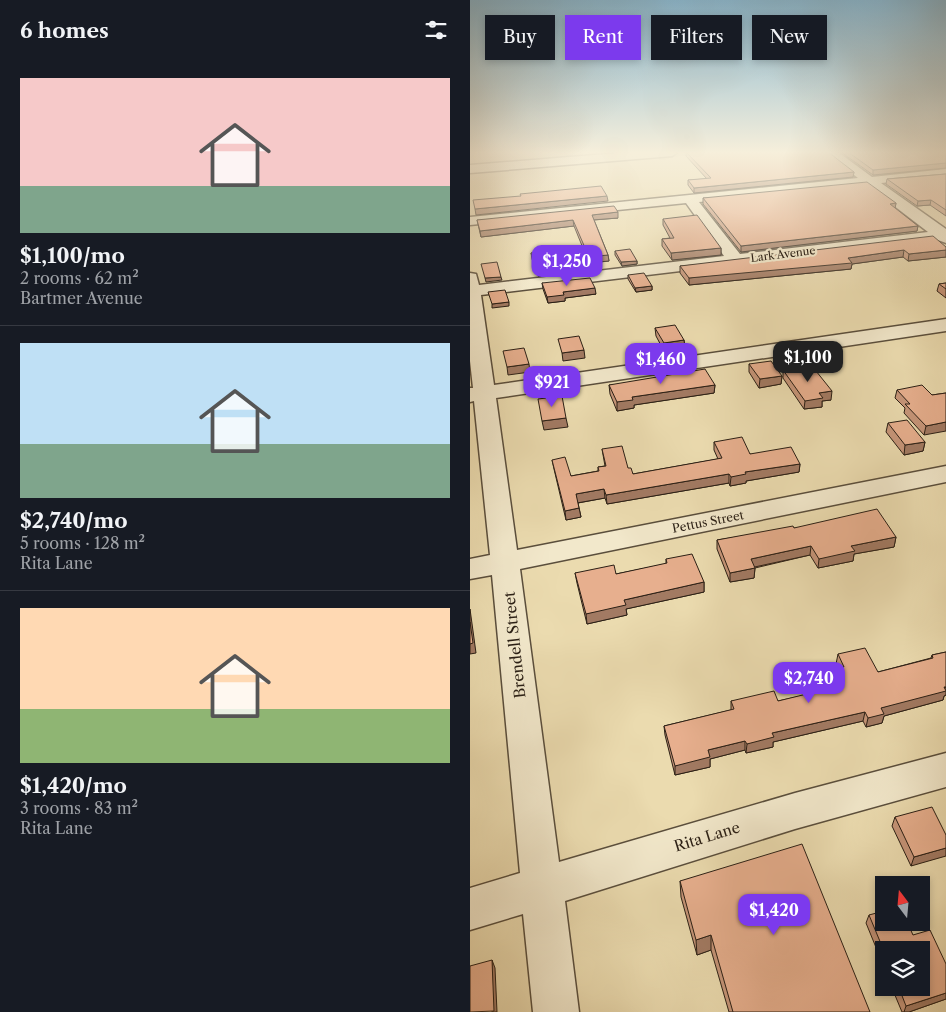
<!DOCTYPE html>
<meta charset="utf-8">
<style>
:root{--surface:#171b24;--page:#20242c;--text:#f1f3f6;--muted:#9ea1a6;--line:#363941;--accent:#7c3aed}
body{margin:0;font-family:"Libre Caslon Text",serif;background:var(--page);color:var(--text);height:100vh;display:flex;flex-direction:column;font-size:19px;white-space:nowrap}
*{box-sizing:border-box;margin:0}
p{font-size:16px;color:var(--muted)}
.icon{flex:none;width:28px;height:28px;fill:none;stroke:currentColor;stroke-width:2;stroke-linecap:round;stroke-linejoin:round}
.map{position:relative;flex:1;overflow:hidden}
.side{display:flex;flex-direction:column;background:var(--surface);width:470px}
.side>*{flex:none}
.hud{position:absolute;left:15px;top:15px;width:385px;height:45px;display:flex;gap:10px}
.needle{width:32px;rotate:344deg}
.controls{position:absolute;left:405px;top:876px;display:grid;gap:10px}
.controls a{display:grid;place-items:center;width:55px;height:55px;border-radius:0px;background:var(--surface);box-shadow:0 2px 8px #0003;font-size:25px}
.price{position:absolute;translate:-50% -42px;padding:0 11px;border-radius:10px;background:var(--accent);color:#fff;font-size:16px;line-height:32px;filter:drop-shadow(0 1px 2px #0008)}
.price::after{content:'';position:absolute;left:50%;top:30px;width:15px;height:11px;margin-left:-8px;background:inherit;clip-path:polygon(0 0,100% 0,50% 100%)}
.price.current{background:#222;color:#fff}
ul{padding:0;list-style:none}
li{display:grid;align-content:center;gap:10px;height:265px;padding:0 20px}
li+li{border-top:1px solid var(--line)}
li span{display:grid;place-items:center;height:155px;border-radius:0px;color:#555}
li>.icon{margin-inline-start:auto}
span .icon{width:90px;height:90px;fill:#fffc;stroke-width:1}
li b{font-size:21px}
h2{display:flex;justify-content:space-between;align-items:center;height:60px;padding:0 20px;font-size:21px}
.chip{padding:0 18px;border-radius:0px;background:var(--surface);box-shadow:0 2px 8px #0003;font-size:18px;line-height:45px}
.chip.current{background:var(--accent);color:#fff}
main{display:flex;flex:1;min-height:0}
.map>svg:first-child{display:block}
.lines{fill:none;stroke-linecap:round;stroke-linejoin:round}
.minor-casing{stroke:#5a4e3c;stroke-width:3}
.minor{fill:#f2e8cb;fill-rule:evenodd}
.wall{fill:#c7967a;stroke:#2a1f15}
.shaded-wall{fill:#a27a63;stroke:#2a1f15}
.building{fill:#e7af8e;stroke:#2a1f15}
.labels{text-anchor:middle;stroke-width:4.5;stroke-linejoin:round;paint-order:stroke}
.far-street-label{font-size:11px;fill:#2a1f15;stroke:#f2e8cb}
.street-label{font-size:12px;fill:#2a1f15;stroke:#f2e8cb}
.near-street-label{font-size:15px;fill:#2a1f15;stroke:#f2e8cb}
</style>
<main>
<section class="side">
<h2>6 homes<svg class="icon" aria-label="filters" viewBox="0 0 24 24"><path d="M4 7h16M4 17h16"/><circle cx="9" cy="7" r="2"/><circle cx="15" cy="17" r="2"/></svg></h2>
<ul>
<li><span style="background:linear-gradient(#f6c9c9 70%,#7fa58c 0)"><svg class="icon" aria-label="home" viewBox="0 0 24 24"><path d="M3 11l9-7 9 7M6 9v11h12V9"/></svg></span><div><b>$1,100/mo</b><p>2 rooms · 62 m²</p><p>Bartmer Avenue</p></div></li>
<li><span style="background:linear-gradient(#bfe0f5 65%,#7fa58c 0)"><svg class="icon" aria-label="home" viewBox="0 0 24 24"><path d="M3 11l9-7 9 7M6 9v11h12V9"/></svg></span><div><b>$2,740/mo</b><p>5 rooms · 128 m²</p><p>Rita Lane</p></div></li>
<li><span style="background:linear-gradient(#ffd9b3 65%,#8fb573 0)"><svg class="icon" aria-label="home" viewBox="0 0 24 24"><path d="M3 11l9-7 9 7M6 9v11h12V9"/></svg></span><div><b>$1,420/mo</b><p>3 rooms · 83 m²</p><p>Rita Lane</p></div></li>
</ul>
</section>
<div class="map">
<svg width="476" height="1012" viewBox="0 0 476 1012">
<rect width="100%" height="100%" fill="#ebdbaf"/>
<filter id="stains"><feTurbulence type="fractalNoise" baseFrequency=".004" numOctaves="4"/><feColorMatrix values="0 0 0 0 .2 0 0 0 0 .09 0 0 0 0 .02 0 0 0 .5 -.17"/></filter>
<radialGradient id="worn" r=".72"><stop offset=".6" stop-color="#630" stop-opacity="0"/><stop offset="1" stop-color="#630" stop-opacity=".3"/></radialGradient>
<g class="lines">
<g class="minor-casing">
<path id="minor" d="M 161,152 L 208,152 L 202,156 L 0,173 L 0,165 Z
M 355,152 L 368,152 L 402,177 L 476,169 L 476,177 L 411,183 L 476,229 L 476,243 L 468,240 L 11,295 L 24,385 L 476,319 L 476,331 L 26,398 L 47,550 L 476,466 L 476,482 L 50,569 L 89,862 L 325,793 L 476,753 L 476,787 L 325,829 L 95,901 L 109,1012 L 63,1012 L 53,914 L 0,930 L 0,888 L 50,873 L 22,575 L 0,579 L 0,559 L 20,555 L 4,401 L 0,402 L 0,388 L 3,388 L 0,361 L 0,273 L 6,274 L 9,285 L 254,256 L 216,203 L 0,225 L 0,217 L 388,178 ZM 397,185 L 458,232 L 270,254 L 229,202 Z"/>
</g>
<use href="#minor" class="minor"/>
</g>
<path class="wall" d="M 216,152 L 384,172 L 383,177 L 224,193 L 218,185 L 218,180 L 237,179 L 216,156 Z
M 371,152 L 476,152 L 476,168 L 403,175 Z
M 476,174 L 476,216 L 460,205 L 447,206 L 416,184 L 417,179 Z
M 233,198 L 426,203 L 425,208 L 448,226 L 447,231 L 271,252 L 233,204 Z
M 148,218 L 124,220 L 138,255 L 139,261 L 119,263 L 104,226 L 11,237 L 7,220 Z
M 193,219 L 251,248 L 251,255 L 202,260 L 192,246 L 192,239 L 200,238 L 193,225 Z
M 476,247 L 476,257 L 438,261 L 433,257 L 382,264 L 381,269 L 219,285 L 210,273 L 210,266 Z
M 145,251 L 167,261 L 167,264 L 152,266 L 145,255 Z
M 61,253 L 113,264 L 114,271 L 68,276 L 62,259 Z
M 158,275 L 182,286 L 182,290 L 166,292 L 158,279 Z
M 72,283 L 126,294 L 95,298 L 95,301 L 78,303 L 73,289 Z
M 476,283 L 476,298 L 467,291 L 469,284 Z
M 185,328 L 214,340 L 215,348 L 194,351 L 186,336 Z
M 279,364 L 312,376 L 311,384 L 289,388 L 279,372 Z
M 313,370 L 361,400 L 352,401 L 352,407 L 334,409 L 313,378 Z
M 139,385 L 245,385 L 244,393 L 164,405 L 164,408 L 147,411 L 140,394 Z
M 427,390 L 462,395 L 476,393 L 454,435 L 434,413 L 435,408 L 425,398 Z
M 418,423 L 455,442 L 453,451 L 434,455 L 416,432 Z
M 244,442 L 280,454 L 330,464 L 329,472 L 276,481 L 276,483 L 260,486 L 259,483 L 137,504 L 135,498 L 108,503 L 111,517 L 96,520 L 84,469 L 82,460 L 101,476 L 128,471 L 128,467 L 135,466 L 132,449 L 158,468 L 163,474 L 248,459 L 244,450 Z
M 324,528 L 426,537 L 424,547 L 384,554 L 383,561 L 348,568 L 340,555 L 285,568 L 284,578 L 260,582 L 247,549 L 247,540 Z
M 196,559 L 234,582 L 234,592 L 156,609 L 157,615 L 117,624 L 107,583 L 105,573 L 146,574 L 196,564 Z
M 476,652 L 476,695 L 474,696 L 473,700 L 414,716 L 412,723 L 396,727 L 393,721 L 303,742 L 303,747 L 276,753 L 275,750 L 240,759 L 240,767 L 205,775 L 195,735 L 194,726 L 261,710 L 261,701 L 308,701 L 340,694 L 336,684 L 337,674 L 368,668 L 366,664 L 368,654 L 408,672 L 461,658 L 462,655 Z
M 425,817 L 476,835 L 441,866 L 422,826 Z
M 210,881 L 400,1012 L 259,1012 L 241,950 L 227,955 L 211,897 Z
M 399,915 L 443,935 L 476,999 L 439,1012 L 432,1012 L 422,988 L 451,988 L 414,950 L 414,967 L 396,923 Z"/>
<path class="shaded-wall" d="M 476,163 L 476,168 L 403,175 L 403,170 Z
M 384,172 L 383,177 L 224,193 L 224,188 Z
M 137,196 L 138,201 L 6,215 L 5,209 Z
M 461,200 L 460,205 L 447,206 L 448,201 Z
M 426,203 L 425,209 L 420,204 Z
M 148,212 L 148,218 L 122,220 L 122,215 Z
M 103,220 L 104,226 L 11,237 L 10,231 Z
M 448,226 L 447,231 L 271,252 L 271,246 Z
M 251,248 L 251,255 L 202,260 L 201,253 Z
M 434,250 L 433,257 L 382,264 L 381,269 L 219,285 L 219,278 L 378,258 Z
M 476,250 L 476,257 L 438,261 L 439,254 Z
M 138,255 L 139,261 L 119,263 L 119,257 Z
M 167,261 L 167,264 L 152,266 L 151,262 Z
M 113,264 L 114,271 L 68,276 L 67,270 Z
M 31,277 L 32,280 L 16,282 L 15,278 Z
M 182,286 L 182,290 L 166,292 L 165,288 Z
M 125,288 L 126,294 L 95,298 L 95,301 L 78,303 L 77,297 L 93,292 Z
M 39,302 L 39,306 L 22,308 L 22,304 Z
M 214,340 L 215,348 L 194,351 L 194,343 Z
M 114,350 L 115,358 L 93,361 L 92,353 Z
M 59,364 L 60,372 L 38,375 L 37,367 Z
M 312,376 L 311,384 L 289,388 L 290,379 Z
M 245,385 L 244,393 L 164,405 L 164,408 L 147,411 L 147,402 L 162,397 Z
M 362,391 L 361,400 L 352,401 L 352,407 L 334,409 L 335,401 L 349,393 Z
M 96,418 L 98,427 L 74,430 L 72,421 Z
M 476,422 L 476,431 L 454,435 L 456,426 Z
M 455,442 L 453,451 L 434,455 L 435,445 Z
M 330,464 L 329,472 L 276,481 L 276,483 L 260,486 L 261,477 L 275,472 Z
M 259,474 L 259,483 L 137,504 L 136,495 Z
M 134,489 L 135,498 L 107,503 L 106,494 Z
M 109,508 L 111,517 L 96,520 L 95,511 Z
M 426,537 L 424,547 L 384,554 L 383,561 L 348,568 L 349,559 L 381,546 Z
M 341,546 L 340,555 L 280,568 L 281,559 Z
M 285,568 L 284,578 L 260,582 L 260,573 Z
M 234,582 L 234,592 L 156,609 L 157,615 L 117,624 L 116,614 L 154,600 Z
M 0,609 L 6,653 L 0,654 Z
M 476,687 L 476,695 L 474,696 L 473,700 L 414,716 L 412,723 L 396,727 L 398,718 L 411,708 Z
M 395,712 L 393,721 L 303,742 L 303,747 L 276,753 L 277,744 L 302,733 Z
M 275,741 L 275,750 L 240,759 L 240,767 L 205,775 L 205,766 L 238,750 Z
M 476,848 L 476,856 L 441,866 L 444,857 Z
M 241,935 L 241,950 L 227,955 L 226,940 Z
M 22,960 L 25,968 L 27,1012 L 22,1012 Z
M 476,993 L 476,999 L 439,1012 L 434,1012 L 436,1006 Z"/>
<path class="building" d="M 216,152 L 358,152 L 384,172 L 224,188 L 218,180 L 241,178 Z
M 378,152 L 476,152 L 476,163 L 403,170 Z
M 476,174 L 476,210 L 461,200 L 448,201 L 417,179 Z
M 397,182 L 426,203 L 420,204 L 448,226 L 271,246 L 233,198 Z
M 131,186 L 137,196 L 5,209 L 3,200 L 51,196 L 50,194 Z
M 144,206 L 148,212 L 122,215 L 138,255 L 119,257 L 103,220 L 10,231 L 7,220 Z
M 227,215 L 251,248 L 201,253 L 192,239 L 204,238 L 193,219 Z
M 463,236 L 476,247 L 476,250 L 439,254 L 434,250 L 378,258 L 382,263 L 219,278 L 210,266 Z
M 160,249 L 167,261 L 151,262 L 145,251 Z
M 82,250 L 83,254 L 106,251 L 113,264 L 67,270 L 61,253 Z
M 27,262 L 31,277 L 15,278 L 11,264 Z
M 174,273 L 182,286 L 165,288 L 158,275 Z
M 120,278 L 125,288 L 93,292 L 94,295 L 77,297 L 72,283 Z
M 476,283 L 476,289 L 469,284 Z
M 35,290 L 39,302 L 22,304 L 18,292 Z
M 205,325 L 214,340 L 194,343 L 185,328 Z
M 109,336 L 114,350 L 92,353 L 88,339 Z
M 54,348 L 59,364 L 37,367 L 33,351 Z
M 301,361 L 312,376 L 290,379 L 279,364 Z
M 342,366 L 362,391 L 349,393 L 353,398 L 335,401 L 313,370 Z
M 235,369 L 245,385 L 162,397 L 163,400 L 147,402 L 139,385 Z
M 452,385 L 462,395 L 476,393 L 476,422 L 456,426 L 435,404 L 440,404 L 427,390 Z
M 92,396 L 96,418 L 72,421 L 68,399 Z
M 437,420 L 455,442 L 435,445 L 418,423 Z
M 272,437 L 280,454 L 321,447 L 330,464 L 275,472 L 276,474 L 261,477 L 259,474 L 136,495 L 134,489 L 106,494 L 109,508 L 95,511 L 82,460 L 95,457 L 101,476 L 129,471 L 128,467 L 136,466 L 132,449 L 152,446 L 158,468 L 161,468 L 163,474 L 252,458 L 244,442 Z
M 407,509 L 426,537 L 381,546 L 385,551 L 349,559 L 341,546 L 281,559 L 285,568 L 260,573 L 247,540 L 323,526 L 324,528 Z
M 222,554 L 234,582 L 154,600 L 156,605 L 116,614 L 105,573 L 144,565 L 146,574 L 197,563 L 196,559 Z
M 0,622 L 3,643 L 0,644 Z
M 395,648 L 408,672 L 463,658 L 462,655 L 476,652 L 476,687 L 474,687 L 476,691 L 411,708 L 414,714 L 398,718 L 395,712 L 302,733 L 304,737 L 277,744 L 275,741 L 238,750 L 240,757 L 205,766 L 194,726 L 264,709 L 261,701 L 304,691 L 308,701 L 345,692 L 337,674 L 374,667 L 368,654 Z
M 462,807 L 476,835 L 476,848 L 444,857 L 425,817 Z
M 332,844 L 400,1012 L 263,1012 L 241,935 L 226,940 L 210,881 Z
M 414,911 L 414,922 L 437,922 L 443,935 L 460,930 L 476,964 L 476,993 L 436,1006 L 429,988 L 451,988 L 451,950 L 414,950 L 414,951 L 399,915 Z
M 22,960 L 24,1011 L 0,1012 L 0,966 Z"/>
<linearGradient id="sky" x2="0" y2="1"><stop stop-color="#88b7d0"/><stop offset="0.52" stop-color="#f6efdb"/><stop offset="1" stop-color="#f6efdb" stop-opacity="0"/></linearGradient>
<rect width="476" height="293" fill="url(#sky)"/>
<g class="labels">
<g class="far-street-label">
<text transform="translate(313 254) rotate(-7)" y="4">Lark Avenue</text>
</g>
<g class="street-label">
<text transform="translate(238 522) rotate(-11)" y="4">Pettus Street</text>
</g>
<g class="near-street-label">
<text transform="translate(45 645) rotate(-96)" y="5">Brendell Street</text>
<text transform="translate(237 837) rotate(-17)" y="5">Rita Lane</text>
</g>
</g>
<rect width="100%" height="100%" filter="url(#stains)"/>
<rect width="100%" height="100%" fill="url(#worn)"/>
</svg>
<div class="controls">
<a><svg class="needle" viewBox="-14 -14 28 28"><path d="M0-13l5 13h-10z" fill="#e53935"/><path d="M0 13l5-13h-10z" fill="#9ea1a6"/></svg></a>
<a><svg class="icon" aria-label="layers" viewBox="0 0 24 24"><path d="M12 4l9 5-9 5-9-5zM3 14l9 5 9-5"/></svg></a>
</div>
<b class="price" style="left:97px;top:287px">$1,250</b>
<b class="price current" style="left:338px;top:383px">$1,100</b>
<b class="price" style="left:191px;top:385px">$1,460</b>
<b class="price" style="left:82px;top:408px">$921</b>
<b class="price" style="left:339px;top:704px">$2,740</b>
<b class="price" style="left:304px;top:936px">$1,420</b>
<div class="hud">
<a class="chip">Buy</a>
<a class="chip current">Rent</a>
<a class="chip">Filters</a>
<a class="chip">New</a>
</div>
</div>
</main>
